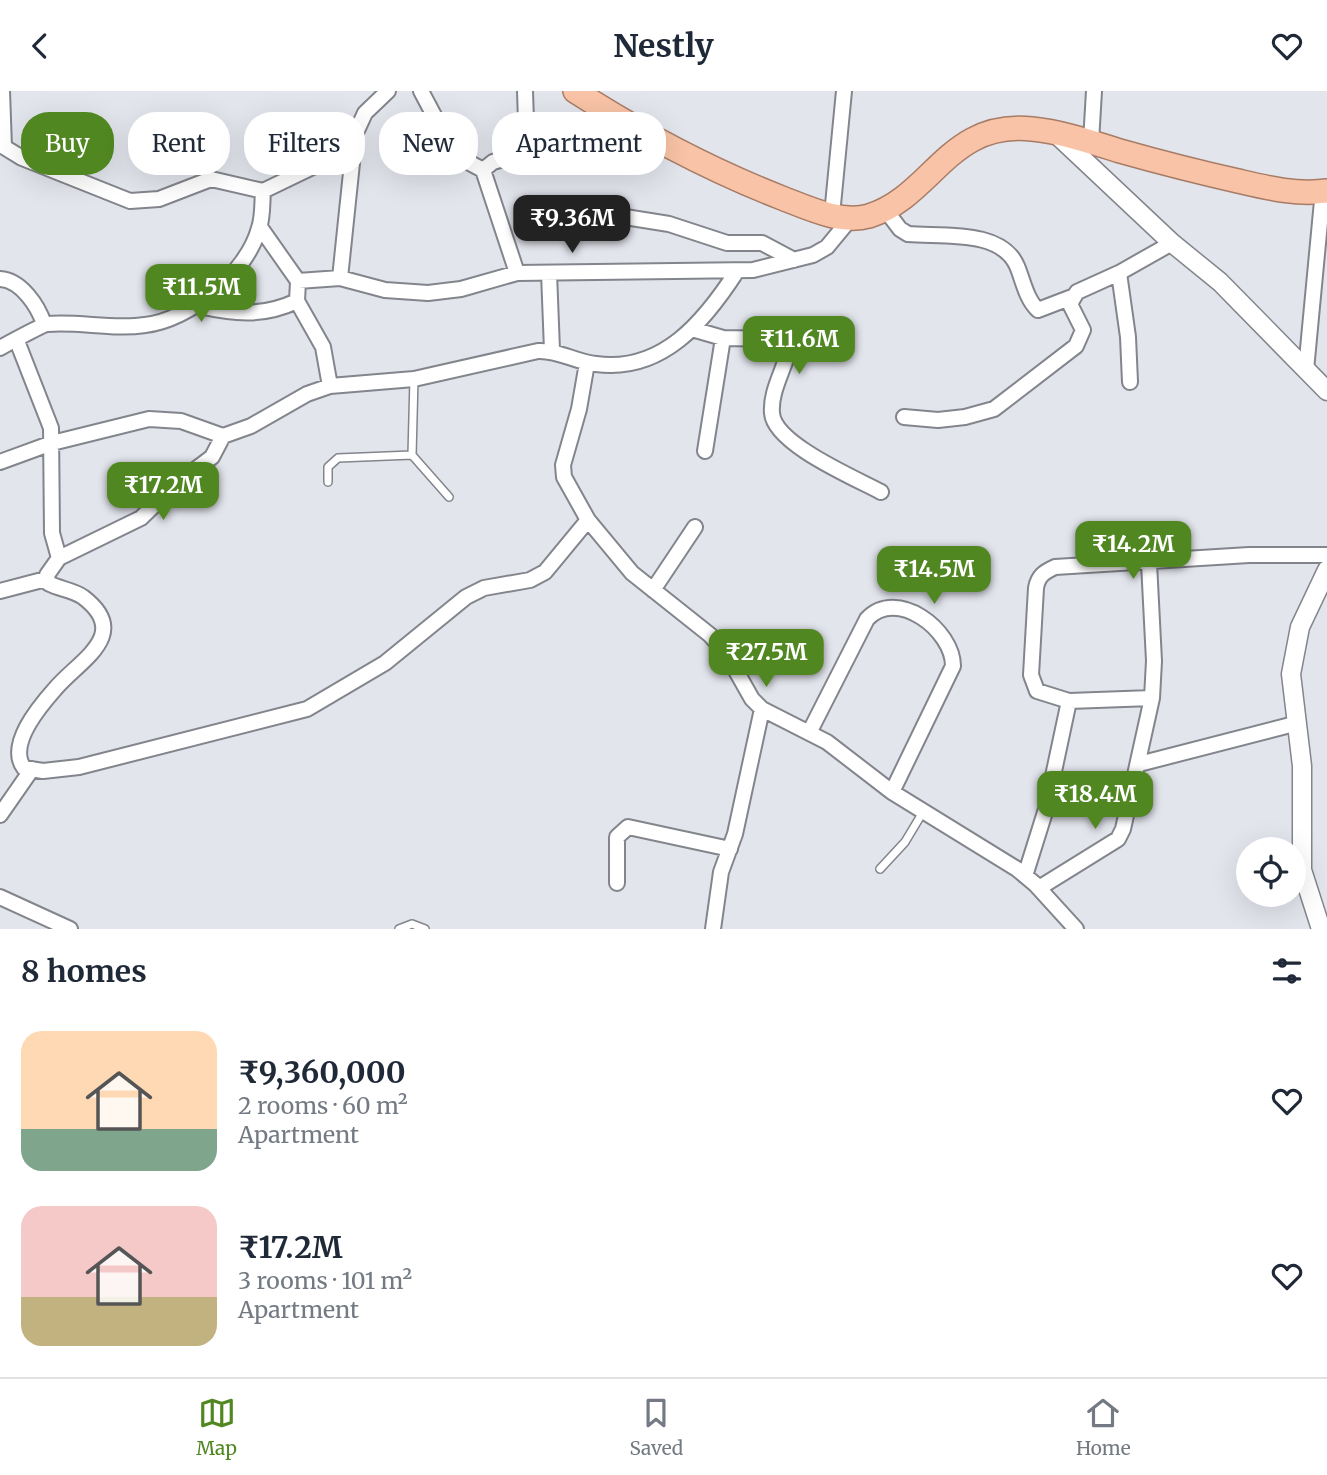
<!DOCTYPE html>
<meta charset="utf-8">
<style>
:root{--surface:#fff;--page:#f2f2f3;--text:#1f2937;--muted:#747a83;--line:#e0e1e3;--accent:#508721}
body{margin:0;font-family:Merriweather,serif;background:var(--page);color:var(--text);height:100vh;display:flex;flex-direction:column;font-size:26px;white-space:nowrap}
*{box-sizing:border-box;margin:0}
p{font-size:23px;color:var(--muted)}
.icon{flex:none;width:38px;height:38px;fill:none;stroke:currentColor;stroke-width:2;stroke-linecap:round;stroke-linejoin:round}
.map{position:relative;height:838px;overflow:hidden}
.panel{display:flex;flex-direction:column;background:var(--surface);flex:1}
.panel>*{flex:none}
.top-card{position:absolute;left:21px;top:21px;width:700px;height:63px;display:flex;gap:14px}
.tools{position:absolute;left:1236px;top:746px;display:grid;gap:14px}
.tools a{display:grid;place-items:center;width:70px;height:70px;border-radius:50%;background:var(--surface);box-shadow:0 7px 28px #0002;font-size:35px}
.price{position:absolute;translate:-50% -60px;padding:0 16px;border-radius:14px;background:var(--accent);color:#fff;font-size:23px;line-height:46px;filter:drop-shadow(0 2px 4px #0008)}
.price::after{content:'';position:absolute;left:50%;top:42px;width:21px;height:16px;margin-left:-10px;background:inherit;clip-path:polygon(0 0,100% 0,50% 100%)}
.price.selected{background:#222;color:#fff}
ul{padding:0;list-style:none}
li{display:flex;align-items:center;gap:21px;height:175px;padding:0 21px}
li span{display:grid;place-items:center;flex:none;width:196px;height:140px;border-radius:21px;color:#555}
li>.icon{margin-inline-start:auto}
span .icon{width:84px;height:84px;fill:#fffc;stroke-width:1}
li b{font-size:30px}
h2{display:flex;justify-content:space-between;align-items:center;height:84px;padding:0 21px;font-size:30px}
.tag{padding:0 24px;border-radius:28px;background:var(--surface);box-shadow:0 7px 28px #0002;font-size:24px;line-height:63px}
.tag.selected{background:var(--accent);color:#fff}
header{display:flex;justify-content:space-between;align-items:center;height:91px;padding:0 21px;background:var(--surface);font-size:32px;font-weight:700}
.tab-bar{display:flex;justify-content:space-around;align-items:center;height:98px;border-top:2px solid var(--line);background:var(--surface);font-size:19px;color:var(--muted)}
.tab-bar a{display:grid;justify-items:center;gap:4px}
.tab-bar .selected{color:var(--accent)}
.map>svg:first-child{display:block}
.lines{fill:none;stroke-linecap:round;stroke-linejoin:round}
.service-casing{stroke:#83858c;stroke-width:10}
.minor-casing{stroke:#83858c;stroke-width:18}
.tertiary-casing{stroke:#83858c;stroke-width:21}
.trunk-casing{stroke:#a77c66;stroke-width:26}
.service{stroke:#fff;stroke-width:7}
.minor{stroke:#fff;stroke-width:14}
.tertiary{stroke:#fff;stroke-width:18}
.trunk{stroke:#f8c3a6;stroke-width:23}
</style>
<header><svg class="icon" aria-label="back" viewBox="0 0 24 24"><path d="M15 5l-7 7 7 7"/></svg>Nestly<svg class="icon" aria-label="heart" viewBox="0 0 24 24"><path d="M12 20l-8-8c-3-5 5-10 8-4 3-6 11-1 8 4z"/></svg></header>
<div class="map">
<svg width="1327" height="838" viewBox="0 0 1327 838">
<rect width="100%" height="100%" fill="#e3e5ed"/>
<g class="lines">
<g class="service-casing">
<path id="service" d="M 414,288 L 412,364 L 449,406
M 328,391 L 328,376 L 338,367 L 412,364
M 880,778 L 905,751 L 923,721
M 399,838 L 412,833 L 425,838"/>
</g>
<g class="minor-casing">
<path id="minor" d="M 2,0 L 4,56 L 22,67 L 130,110 L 159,108 L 211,88 L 263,100 L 348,59 L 365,22 L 388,0
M 421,0 L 455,64 L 483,79 L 517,182
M 1091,51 L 1094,0
M 483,79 L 493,71 L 527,61 L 525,0
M 884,117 L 900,138 L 908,143 C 942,146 1001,138 1017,175 C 1023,189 1026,208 1038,219 L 1072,206
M 575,118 L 669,133 L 727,152 L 762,152 L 794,169
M 832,124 L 844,0
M 260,136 L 298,190 L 297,210 L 323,256 L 330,295
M 549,182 L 552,259
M 1119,182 L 1128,246 L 1130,291
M 340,187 L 352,72 L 348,59
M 0,188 C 21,189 38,215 44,233
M 298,190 L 340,187 L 385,199 L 428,202 L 461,198 L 517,182 L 753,179 L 813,164 L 827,156 L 851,127
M 199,215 C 235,223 263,226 297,210
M 692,238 L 723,247 L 786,248 L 790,252 C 787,275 770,298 772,322 C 774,353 855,387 881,401
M 17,250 L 51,337 L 52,442 L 59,467
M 0,257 C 7,253 42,234 47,233 C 79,230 113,239 145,234 C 190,229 247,182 259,137 C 263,126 262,112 263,100
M 587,272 L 579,318 L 563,374 L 564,386 L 588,429 L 632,482 L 710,544 L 726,562 L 752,608 L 762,618 L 827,651 L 892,701 L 1017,778 L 1035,793 L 1076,838
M 1306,279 L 1322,110
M 904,326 L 938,329 L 965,326 L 994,318 L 1076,255 L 1083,239 L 1070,213 L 1077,201 L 1119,182 L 1172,152
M 223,345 L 212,366 L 176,393 L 141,427 L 59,467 L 47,484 L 48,492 C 59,498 73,499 83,506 C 133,544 78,570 55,598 C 39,616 7,654 24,677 L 43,680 L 79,676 L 307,618 L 385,572 L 466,506 L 484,497 L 530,489 L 545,481 L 588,429
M 705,360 L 723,247
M 0,371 L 52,352 L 149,328 L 181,330 L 223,345 L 251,335 L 307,303 L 330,295 L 414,288 L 538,260 C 559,259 575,271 596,273 C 662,282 704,231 737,180
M 653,499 L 695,436
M 0,500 L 46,488
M 1152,607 L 1069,610 L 1037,600 L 1031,584 L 1036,497 C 1038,485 1044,481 1055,476 L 1249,464 L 1327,464
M 809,642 L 867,528 C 897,496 953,539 953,575 L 892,701
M 1139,673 L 1298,632
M 0,724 L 32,678
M 1025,785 L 1046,718 L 1069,610
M 617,792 L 617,746 L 628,736 L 730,758
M 1039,797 L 1118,748 L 1123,738 L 1152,607 L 1154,570 L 1149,472
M 0,806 L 70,838
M 713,838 L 721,781 L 735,743 L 762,618"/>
</g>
<g class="tertiary-casing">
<path id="tertiary" d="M 1054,41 L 1172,152 L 1220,191 L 1327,300
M 1321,838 L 1302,779 L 1302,675 L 1291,583 L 1300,536 L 1327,479"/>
</g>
<g class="trunk-casing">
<path id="trunk" d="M 575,0 C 642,43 708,78 782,107 C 808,117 841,133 869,125 C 933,105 948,29 1032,38 C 1062,41 1091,51 1120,60 C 1159,71 1198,81 1238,90 C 1268,97 1296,104 1327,100"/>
</g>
<use href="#service" class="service"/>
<use href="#minor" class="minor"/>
<use href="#tertiary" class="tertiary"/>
<use href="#trunk" class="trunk"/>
</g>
</svg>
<div class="tools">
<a><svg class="icon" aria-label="locate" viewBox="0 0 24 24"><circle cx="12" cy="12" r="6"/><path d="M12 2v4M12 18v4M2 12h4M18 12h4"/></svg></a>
</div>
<b class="price selected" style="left:572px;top:164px">₹9.36M</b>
<b class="price" style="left:201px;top:233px">₹11.5M</b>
<b class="price" style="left:799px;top:285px">₹11.6M</b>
<b class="price" style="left:163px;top:431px">₹17.2M</b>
<b class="price" style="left:1133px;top:490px">₹14.2M</b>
<b class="price" style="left:934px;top:515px">₹14.5M</b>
<b class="price" style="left:766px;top:598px">₹27.5M</b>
<b class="price" style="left:1095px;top:740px">₹18.4M</b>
<div class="top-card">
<a class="tag selected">Buy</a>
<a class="tag">Rent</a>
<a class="tag">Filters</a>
<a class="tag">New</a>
<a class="tag">Apartment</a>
</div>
</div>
<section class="panel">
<h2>8 homes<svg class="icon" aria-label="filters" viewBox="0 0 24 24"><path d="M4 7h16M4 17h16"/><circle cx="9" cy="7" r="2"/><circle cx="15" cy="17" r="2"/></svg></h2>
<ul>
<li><span style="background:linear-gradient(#ffd9b3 70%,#7fa58c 0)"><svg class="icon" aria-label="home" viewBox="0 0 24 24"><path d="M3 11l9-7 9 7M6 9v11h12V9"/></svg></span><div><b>₹9,360,000</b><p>2 rooms · 60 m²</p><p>Apartment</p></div><svg class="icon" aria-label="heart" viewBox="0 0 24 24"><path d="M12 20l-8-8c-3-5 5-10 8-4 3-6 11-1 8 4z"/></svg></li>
<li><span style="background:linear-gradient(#f6c9c9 65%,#c2b280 0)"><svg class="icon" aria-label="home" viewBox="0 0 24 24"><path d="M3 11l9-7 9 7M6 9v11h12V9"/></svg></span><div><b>₹17.2M</b><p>3 rooms · 101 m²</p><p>Apartment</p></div><svg class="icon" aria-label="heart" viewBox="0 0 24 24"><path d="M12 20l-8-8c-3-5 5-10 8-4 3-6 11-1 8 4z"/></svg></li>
</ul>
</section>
<nav class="tab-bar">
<a class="selected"><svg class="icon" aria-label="map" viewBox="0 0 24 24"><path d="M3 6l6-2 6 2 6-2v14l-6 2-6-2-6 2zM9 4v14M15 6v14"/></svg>Map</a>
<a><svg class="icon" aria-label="saved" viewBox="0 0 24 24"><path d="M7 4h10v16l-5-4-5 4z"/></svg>Saved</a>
<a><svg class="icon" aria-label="home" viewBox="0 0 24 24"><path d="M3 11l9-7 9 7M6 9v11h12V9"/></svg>Home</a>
</nav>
